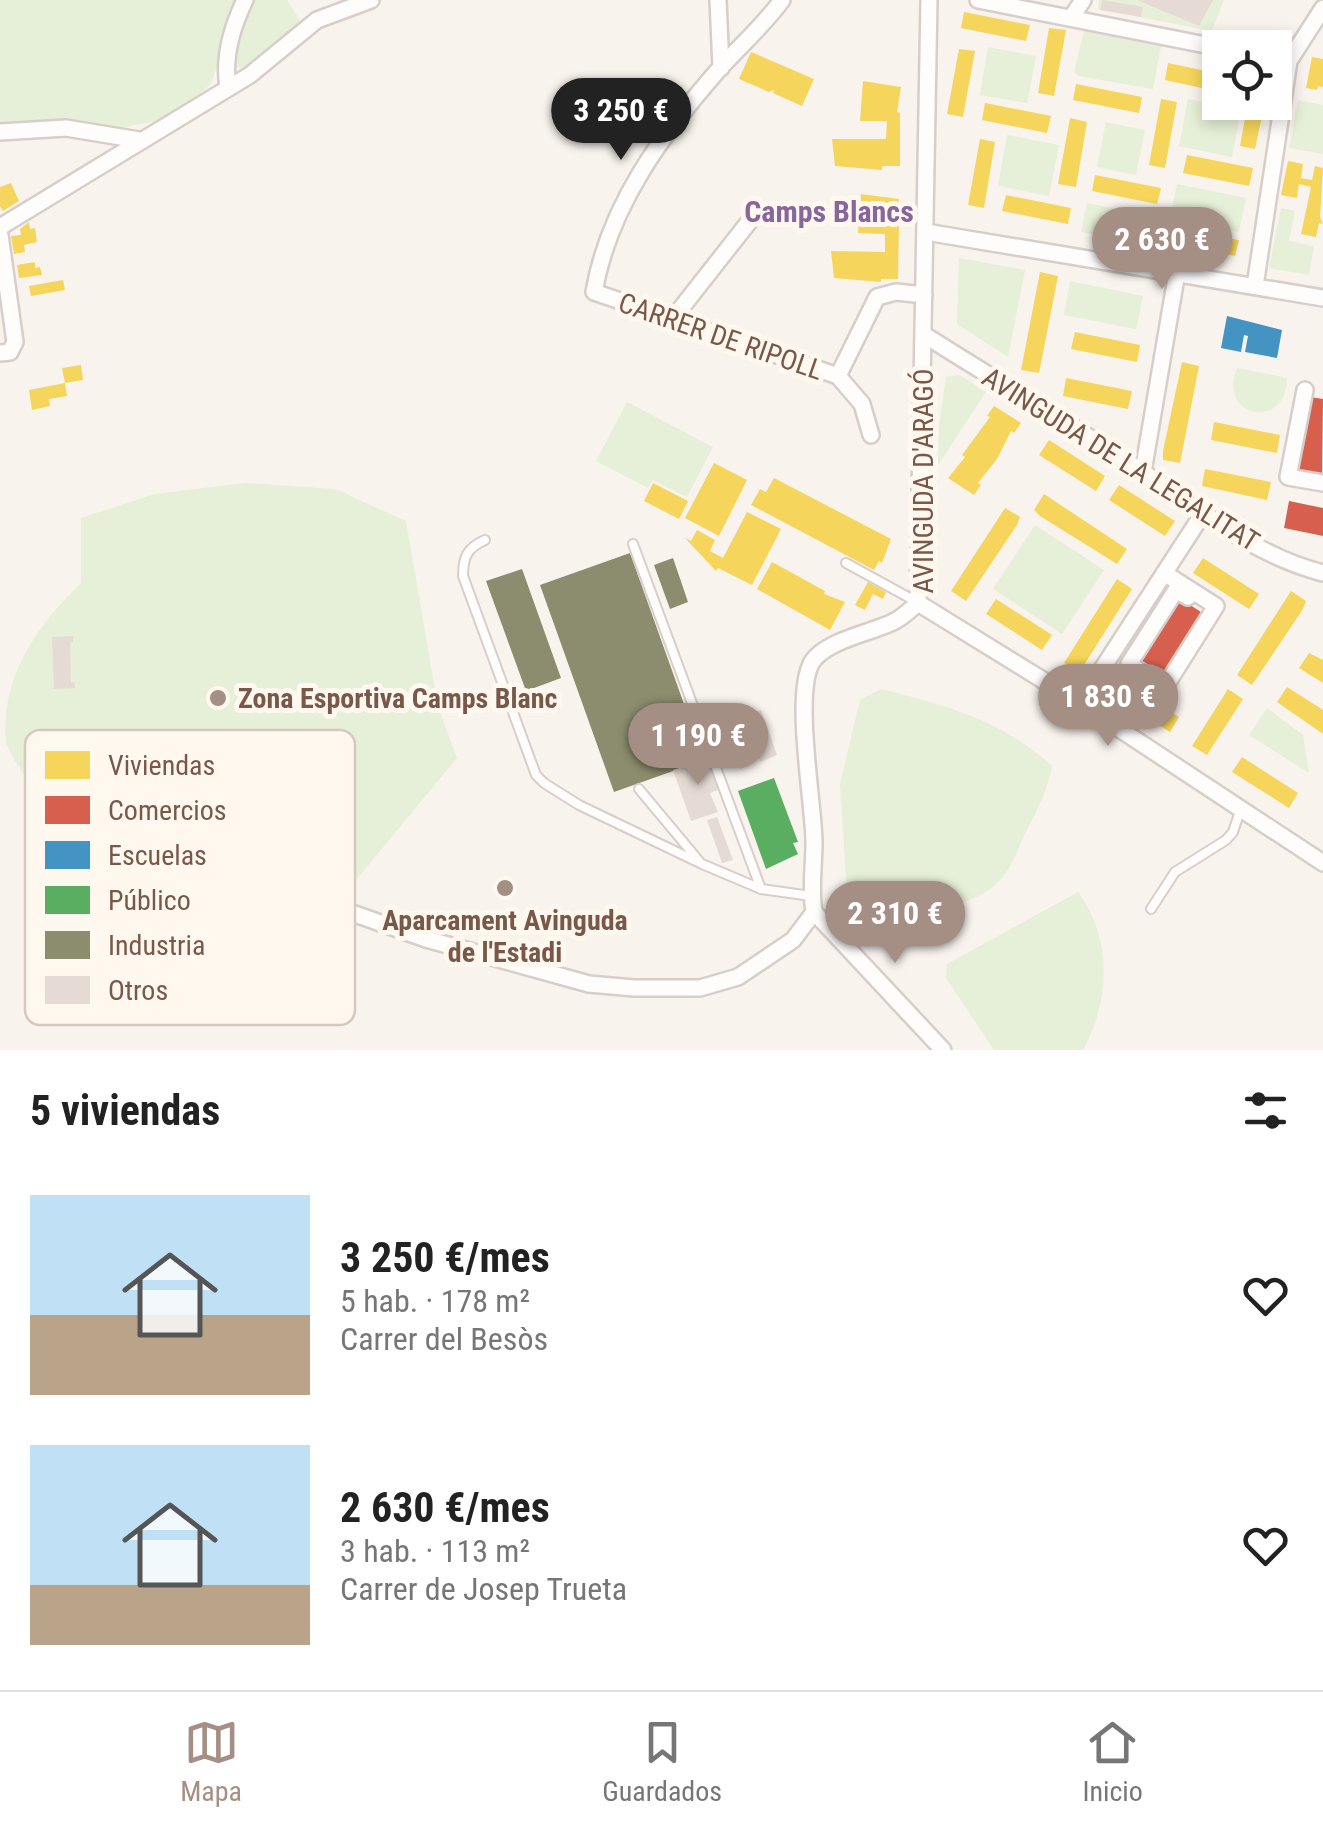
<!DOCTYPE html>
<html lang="es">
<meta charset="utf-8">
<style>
:root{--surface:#fff;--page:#f2f2f2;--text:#222;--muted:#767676;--line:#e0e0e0;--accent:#a58e83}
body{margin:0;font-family:"Roboto Condensed",sans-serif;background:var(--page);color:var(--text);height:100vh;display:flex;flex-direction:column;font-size:38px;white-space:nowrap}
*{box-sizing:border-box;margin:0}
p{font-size:32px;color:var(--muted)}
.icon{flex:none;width:55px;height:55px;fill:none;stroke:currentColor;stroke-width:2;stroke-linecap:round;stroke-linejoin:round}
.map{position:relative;height:1050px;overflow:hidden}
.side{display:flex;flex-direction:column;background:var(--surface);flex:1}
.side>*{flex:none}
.buttons{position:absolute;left:1202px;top:30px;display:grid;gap:20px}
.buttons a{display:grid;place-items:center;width:90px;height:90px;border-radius:0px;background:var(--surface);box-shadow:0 5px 15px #0003;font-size:50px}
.price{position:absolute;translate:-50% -85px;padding:0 22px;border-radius:35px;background:var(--accent);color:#fff;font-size:32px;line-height:65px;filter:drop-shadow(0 2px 5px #0008)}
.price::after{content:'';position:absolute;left:50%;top:60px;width:30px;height:22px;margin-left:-15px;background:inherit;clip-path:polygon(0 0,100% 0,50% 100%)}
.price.selected{background:#222;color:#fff}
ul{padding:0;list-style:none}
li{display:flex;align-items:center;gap:30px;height:250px;padding:0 30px}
li span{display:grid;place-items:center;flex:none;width:280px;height:200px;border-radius:0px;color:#555}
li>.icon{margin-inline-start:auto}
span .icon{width:120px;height:120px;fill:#fffc;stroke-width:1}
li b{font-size:42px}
h2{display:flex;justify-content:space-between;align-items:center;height:120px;padding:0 30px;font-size:42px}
.dock{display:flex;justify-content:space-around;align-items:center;height:140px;border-top:2px solid var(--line);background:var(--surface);font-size:28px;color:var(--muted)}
.dock a{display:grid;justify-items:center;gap:5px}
.dock .selected{color:var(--accent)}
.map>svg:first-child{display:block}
.green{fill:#e6efd7}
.homes{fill:#f6d55c}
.shops{fill:#d6604d}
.schools{fill:#4393c3}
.public{fill:#5aae61}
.industry{fill:#8c8c6e}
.building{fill:#e5dbd4}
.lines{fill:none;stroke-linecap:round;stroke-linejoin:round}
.lane-casing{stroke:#d7ceca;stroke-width:12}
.street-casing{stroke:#d7ceca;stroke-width:20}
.lane{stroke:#fefdfc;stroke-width:8}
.street{stroke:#fefdfc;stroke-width:15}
.poi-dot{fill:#a58e83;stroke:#fff8ef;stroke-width:4}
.labels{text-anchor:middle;stroke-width:10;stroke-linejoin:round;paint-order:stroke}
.street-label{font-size:28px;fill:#79584a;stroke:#fff8ef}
.poi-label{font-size:28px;font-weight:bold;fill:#79584a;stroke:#fff8ef;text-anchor:start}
.neighbourhood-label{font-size:30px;font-weight:bold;fill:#86669c;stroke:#fff8ef}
.key{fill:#fff8ef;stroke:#d7c8be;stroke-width:2.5}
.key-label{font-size:28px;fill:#79584a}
</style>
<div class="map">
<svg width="1323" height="1050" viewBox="0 0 1323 1050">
<rect width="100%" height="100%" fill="#f8f3ed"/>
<path class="green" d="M 0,0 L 239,0 L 211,84 L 194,99 L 155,121 L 116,129 L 70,124 L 0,127 Z
M 252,0 L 287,0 L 301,22 L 242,69 L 233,64 L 233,57 Z
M 1099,0 L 1224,0 L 1212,31 L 1098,9 Z
M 1084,31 L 1161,46 L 1153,89 L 1078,76 L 1074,72 Z
M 988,47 L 1036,56 L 1027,103 L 980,95 Z
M 1188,99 L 1241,109 L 1232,157 L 1179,146 Z
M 1298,100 L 1323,105 L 1323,154 L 1289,148 Z
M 1106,122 L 1145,130 L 1136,175 L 1097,167 Z
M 1007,135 L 1059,145 L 1049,196 L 998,186 Z
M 1177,184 L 1246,198 L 1239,232 L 1170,218 Z
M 1087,203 L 1158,217 L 1152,245 L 1081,232 Z
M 1281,208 L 1295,211 L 1289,241 L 1314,246 L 1309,275 L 1269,268 Z
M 959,258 L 1025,270 L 1008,357 L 957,324 Z
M 1070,281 L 1143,296 L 1136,329 L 1064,315 Z
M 1237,368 L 1287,378 C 1287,432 1216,417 1237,368 Z
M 960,375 L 986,392 L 938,465 L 939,426 L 946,377 Z
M 627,402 L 713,447 L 687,497 L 653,480 L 648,488 L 596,461 Z
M 245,483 L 335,489 L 406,521 L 438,707 L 457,758 L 342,897 L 38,798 C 28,780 14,762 6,743 C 0,676 38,625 81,583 L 81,518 L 155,494 Z
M 1035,525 L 1104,570 L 1062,634 L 993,589 Z
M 881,689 C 947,706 1000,719 1052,766 C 1048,791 1034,816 1023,838 C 1017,851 1012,867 1001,879 C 962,922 897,902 847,894 L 840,784 L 860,700 Z
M 1267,708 L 1303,735 L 1309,773 L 1249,735 Z
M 1078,892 C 1113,940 1110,1000 1083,1050 L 994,1050 L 946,978 L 947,964 Z"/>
<path class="homes" d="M 964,12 L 1030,25 L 1026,41 L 961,28 Z
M 1049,28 L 1066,30 L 1054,96 L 1038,93 Z
M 959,49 L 975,51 L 963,117 L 947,114 Z
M 751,52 L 814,79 L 802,106 L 773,93 L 774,90 L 769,92 L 739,79 Z
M 1312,57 L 1323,59 L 1323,87 L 1318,86 L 1317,90 L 1306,88 Z
M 1168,63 L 1220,74 L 1220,92 L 1165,80 Z
M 863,81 L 901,87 L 897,112 L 900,113 L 900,166 L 882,166 L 882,170 L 835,166 L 832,139 L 886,139 L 887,121 L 860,121 Z
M 1076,84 L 1142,97 L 1139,113 L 1073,100 Z
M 1161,99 L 1177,102 L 1165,168 L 1149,165 Z
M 1248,102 L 1265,102 L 1255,149 L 1240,146 Z
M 985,103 L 1051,116 L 1047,133 L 982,120 Z
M 1070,118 L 1087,122 L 1076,187 L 1058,184 Z
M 980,139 L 995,142 L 984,208 L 968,205 Z
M 1187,155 L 1253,168 L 1249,186 L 1183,173 Z
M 1288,161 L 1303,164 L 1301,178 L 1312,180 L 1315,166 L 1323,168 L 1320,217 L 1323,224 L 1319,223 L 1316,237 L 1301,234 L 1311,187 L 1299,184 L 1297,198 L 1281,195 Z
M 1095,175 L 1161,188 L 1157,204 L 1092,191 Z
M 11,183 L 19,201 L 3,211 L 0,206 L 0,187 Z
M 861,194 L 899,199 L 895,225 L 899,225 L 898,279 L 881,279 L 881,282 L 834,278 L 831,251 L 885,252 L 885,234 L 858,233 Z
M 1006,195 L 1071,208 L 1068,224 L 1002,211 Z
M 29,222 L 30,229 L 35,228 L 37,242 L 24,245 L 25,252 L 14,254 L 11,236 L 21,235 L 20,229 Z
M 1173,227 L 1239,240 L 1235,256 L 1170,243 Z
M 35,262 L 35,268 L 40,267 L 42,275 L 19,278 L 17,265 Z
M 1040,272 L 1058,276 L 1039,373 L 1021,370 Z
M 63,280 L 65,290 L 31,296 L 29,286 Z
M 1075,332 L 1140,345 L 1137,362 L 1071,349 Z
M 1182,362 L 1199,366 L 1180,463 L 1163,460 L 1163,451 Z
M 81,365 L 83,380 L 65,383 L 62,368 Z
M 1066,378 L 1132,391 L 1128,409 L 1063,396 Z
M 65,383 L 67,396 L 49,399 L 50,406 L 32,410 L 29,390 Z
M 994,406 L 1021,423 L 1014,433 L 1011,431 L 997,459 L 978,483 L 981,485 L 974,495 L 948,478 L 965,457 L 962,455 L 990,417 L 987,416 Z
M 1214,422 L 1280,435 L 1277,453 L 1211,440 Z
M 1049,440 L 1105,476 L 1096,491 L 1039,455 Z
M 714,463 L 747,480 L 719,536 L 685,518 Z
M 1205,469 L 1271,482 L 1267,500 L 1202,486 Z
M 774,478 L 891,539 L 882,563 L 879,561 L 874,570 L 751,505 L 760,489 L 766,492 Z
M 653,483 L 688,501 L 679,519 L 644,501 Z
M 1119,485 L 1175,521 L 1165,536 L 1109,500 Z
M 1044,494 L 1127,549 L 1117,564 L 1040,516 L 1034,510 Z
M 1005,508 L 1020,517 L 1017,525 L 966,601 L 951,591 Z
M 747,512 L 781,529 L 752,585 L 718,568 L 716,571 L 685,538 L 691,541 L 697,530 L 715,540 L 710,551 L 723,558 Z
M 1203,558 L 1259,594 L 1249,609 L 1193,573 Z
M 772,562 L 825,591 L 824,594 L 845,602 L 830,630 L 757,589 Z
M 1117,579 L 1132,589 L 1079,673 L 1064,663 Z
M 868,582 L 886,592 L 883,599 L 873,594 L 865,610 L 855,605 Z
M 1291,591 L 1306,601 L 1303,609 L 1252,685 L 1237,675 Z
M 996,599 L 1052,635 L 1042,650 L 986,614 Z
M 1309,653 L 1323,660 L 1323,683 L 1299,668 Z
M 1123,681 L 1179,717 L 1170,732 L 1113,696 Z
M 1287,687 L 1323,710 L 1323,734 L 1277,702 Z
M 1228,689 L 1243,699 L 1207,755 L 1192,746 Z
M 1242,757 L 1298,793 L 1289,808 L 1232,772 Z"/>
<path class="shops" d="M 1310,397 L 1323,399 L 1322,477 L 1295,472 Z
M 1289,501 L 1323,508 L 1323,536 L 1284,528 Z
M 1181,599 L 1204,614 L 1162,679 L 1139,664 Z"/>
<path class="schools" d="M 1227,316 L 1282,330 L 1277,358 L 1245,352 L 1248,336 L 1244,335 L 1241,352 L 1221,348 Z"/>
<path class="public" d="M 774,778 L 798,842 L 793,843 L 798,854 L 766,869 L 738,791 Z"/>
<path class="industry" d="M 630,553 L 704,760 L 614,792 L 540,585 Z
M 673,558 L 688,602 L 670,609 L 654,565 Z
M 522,569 L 561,678 L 526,691 L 486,581 Z"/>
<path class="building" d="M 1102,0 L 1143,7 L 1141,17 L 1100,10 Z
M 1137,0 L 1213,0 L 1199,26 Z
M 73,636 L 73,642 L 70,642 L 71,683 L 75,682 L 75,688 L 54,689 L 52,637 Z
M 761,710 L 777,755 L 760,762 L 743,717 Z
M 732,721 L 749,766 L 740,769 L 723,724 Z
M 709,758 L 720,789 L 710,793 L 718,812 L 691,821 L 673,770 Z
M 717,817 L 733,860 L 722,863 L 707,820 Z"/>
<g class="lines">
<g class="lane-casing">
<path id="lane" d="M 485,540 C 467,548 463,557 463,576 L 536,775 L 544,783 L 579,805 L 702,864 L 761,889 L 811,896
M 633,544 L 761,889
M 846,563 L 917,602
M 639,789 L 699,861
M 1151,909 L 1175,872 L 1226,840 L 1233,832 L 1241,808"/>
</g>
<g class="street-casing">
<path id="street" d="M 718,0 L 721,68
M 782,0 C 764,25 741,45 720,68 C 663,133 609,205 594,292 L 838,376 L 862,404 L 871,435
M 978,0 L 1221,48
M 1071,18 L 1083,0
M 228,87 C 223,58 232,27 245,0
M 0,132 L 66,128 L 139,140
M 0,227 L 250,75 L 317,20 L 371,0
M 926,232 L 1323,298
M 0,235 L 15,342 L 10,352 L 0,353
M 1255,286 L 1289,61 L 1323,8
M 671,321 L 752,218
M 923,334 C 996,381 1072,424 1144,473 C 1200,511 1256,556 1323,573
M 838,376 L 877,297 L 896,292 L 924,295
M 1305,390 L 1288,477 L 1323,483
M 1143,472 L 1177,272
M 1164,573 L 1216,606 L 1165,687 L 1129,664 L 1176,590 L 1188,597 L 1192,591
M 918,603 L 929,0
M 918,603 C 910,610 902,618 893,622 C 870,633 833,639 815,658 C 791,683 814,804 814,842 C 814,866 810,888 814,912 L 943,1050
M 918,603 L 1080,703 L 1323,863
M 1080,703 L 1202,515
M 81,818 L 426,939 L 589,984 L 634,988 L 700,988 L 738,977 L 793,940 L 814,912"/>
</g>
<use href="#lane" class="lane"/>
<use href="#street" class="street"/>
</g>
<g class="poi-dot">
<circle cx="218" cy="698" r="10"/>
<circle cx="505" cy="888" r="10"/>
</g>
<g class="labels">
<g class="street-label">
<text transform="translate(721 336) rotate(19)" y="10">CARRER DE RIPOLL</text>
<text transform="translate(1121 459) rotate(32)" y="10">AVINGUDA DE LA LEGALITAT</text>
<text transform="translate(923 481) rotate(-90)" y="10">AVINGUDA D'ARAGÓ</text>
</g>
<g class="poi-label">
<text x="238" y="708">Zona Esportiva Camps Blanc</text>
<text x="505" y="930" text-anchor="middle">Aparcament Avinguda<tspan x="505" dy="32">de l'Estadi</tspan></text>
</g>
<g class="neighbourhood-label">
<text x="829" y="222">Camps Blancs</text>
</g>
</g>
<rect x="25" y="730" width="330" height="295" rx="15" class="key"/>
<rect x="45" y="751" width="45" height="28" fill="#f6d55c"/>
<rect x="45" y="796" width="45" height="28" fill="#d6604d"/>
<rect x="45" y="841" width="45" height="28" fill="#4393c3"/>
<rect x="45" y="886" width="45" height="28" fill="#5aae61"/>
<rect x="45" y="931" width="45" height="28" fill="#8c8c6e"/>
<rect x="45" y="976" width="45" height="28" fill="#e5dbd4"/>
<g class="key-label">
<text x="108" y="775">Viviendas</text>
<text x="108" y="820">Comercios</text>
<text x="108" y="865">Escuelas</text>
<text x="108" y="910">Público</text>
<text x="108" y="955">Industria</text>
<text x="108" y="1000">Otros</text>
</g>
</svg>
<div class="buttons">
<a><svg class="icon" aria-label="locate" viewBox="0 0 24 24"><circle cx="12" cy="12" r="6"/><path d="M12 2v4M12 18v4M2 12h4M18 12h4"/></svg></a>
</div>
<b class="price selected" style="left:621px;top:163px">3 250 €</b>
<b class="price" style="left:1162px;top:292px">2 630 €</b>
<b class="price" style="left:1108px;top:749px">1 830 €</b>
<b class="price" style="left:698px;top:788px">1 190 €</b>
<b class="price" style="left:895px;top:966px">2 310 €</b>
</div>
<section class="side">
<h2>5 viviendas<svg class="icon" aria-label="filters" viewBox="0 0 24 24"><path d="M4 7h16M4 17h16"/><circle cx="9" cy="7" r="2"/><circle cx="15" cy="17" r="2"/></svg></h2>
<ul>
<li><span style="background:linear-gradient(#bfe0f5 60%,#b9a48a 0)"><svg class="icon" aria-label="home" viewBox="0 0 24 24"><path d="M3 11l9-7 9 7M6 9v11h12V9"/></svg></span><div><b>3 250 €/mes</b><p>5 hab. · 178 m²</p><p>Carrer del Besòs</p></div><svg class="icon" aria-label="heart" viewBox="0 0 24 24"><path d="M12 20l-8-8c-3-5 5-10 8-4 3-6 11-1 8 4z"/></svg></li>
<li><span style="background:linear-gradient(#bfe0f5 70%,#b9a48a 0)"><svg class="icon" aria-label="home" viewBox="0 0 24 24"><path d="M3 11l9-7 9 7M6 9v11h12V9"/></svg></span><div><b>2 630 €/mes</b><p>3 hab. · 113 m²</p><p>Carrer de Josep Trueta</p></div><svg class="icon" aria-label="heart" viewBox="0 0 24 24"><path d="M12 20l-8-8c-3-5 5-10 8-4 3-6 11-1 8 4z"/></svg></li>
</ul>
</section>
<nav class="dock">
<a class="selected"><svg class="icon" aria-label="map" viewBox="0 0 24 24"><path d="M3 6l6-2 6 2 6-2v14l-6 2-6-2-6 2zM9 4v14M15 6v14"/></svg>Mapa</a>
<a><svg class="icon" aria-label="saved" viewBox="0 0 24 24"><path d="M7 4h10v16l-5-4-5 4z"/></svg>Guardados</a>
<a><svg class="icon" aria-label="home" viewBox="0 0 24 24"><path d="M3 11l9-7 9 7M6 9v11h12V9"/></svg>Inicio</a>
</nav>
